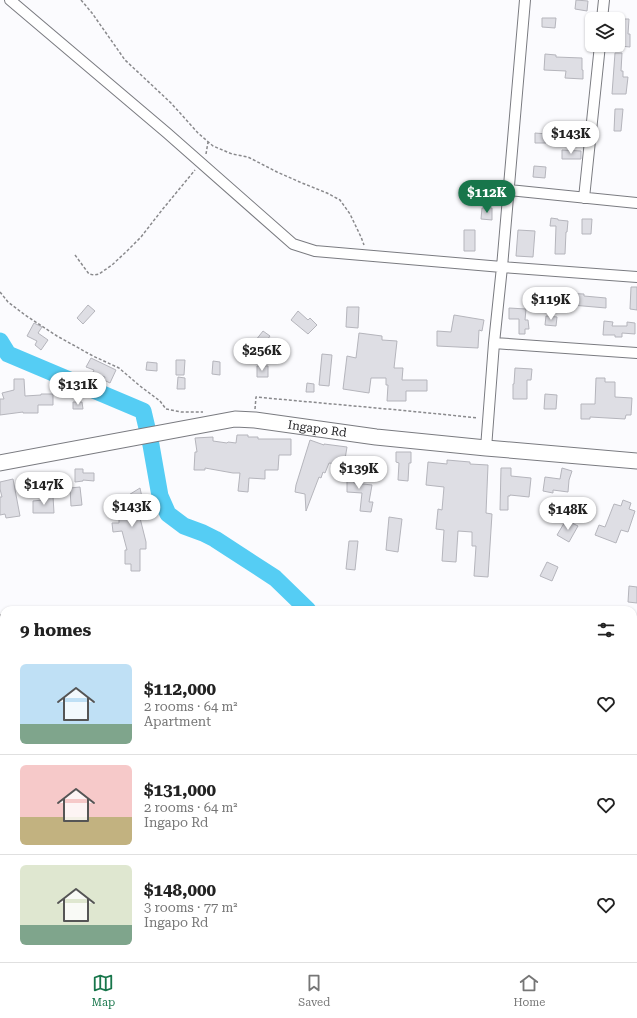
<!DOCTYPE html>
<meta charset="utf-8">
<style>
:root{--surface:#fff;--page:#f2f2f2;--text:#222;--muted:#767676;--line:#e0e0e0;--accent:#18764b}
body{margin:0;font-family:"Roboto Serif",serif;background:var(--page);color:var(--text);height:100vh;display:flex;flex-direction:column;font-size:15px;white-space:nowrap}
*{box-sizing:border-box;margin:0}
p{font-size:13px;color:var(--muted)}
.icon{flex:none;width:22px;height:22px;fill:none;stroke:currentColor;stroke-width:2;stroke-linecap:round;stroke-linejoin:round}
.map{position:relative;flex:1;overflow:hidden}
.details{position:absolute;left:0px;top:606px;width:637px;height:356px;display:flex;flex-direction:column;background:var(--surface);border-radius:12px 12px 0 0;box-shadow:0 1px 3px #0004}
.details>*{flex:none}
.tools{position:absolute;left:585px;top:12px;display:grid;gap:8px}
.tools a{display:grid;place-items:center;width:40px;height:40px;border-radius:6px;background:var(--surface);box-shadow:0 1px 3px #0004;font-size:20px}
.price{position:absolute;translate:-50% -34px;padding:0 9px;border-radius:14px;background:#fff;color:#222;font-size:13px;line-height:26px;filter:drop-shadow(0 1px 2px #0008)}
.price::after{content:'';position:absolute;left:50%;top:24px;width:12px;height:9px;margin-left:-6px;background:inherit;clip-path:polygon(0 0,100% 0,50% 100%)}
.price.on{background:var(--accent);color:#fff}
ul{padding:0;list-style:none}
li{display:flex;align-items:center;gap:12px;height:100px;padding:0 20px}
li+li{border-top:1px solid var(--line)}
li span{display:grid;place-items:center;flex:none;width:112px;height:80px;border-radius:6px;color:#555}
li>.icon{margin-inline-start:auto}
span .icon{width:48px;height:48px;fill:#fffc;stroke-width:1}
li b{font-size:17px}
h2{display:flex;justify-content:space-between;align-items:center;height:48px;padding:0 20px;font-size:17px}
.menu{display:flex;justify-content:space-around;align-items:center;height:56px;border-top:1px solid var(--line);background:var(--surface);font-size:11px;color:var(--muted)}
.menu a{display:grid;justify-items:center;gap:2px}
.menu .on{color:var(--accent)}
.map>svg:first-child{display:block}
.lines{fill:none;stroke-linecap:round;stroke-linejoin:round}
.river{stroke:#55cdf4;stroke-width:17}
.building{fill:#dedee4;stroke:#b5b5bc}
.street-casing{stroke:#7a7b80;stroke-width:12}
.primary-casing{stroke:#7a7b80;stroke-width:17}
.path{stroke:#89898c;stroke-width:1.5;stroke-dasharray:3 2;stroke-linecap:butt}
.street{stroke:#fff;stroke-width:10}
.primary{stroke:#fff;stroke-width:15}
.rail{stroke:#47474a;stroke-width:3;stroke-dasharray:6 3;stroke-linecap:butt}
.labels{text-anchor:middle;stroke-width:4;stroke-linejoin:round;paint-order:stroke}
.street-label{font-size:12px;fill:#28282b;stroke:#fbfbfe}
</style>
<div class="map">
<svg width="637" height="962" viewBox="0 0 637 962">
<rect width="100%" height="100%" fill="#fbfbfe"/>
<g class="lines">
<path class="river" d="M 0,341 L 8,354 L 143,411 L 151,445 L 160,496 L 168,514 L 184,526 L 203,533 L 215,539 L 275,578 L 308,610
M 267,962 L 269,958"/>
</g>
<path class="building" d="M 576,0 L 588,1 L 587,11 L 575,9 Z
M 542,18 L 556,18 L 555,28 L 542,27 Z
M 620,19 L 629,19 L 628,34 L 630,34 L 630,47 L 620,46 Z
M 615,53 L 622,53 L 621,71 L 623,71 L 623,77 L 628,77 L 626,94 L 612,94 Z
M 545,54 L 556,55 L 556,57 L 582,58 L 582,70 L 583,70 L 583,79 L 565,78 L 566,71 L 544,70 Z
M 615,109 L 623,109 L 621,131 L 614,131 Z
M 535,133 L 547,134 L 546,143 L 535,143 Z
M 562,150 L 581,151 L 581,159 L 562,159 Z
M 534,166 L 546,167 L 545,178 L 533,177 Z
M 482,208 L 492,208 L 492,220 L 481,219 Z
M 551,218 L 558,219 L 558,220 L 568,221 L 567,232 L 566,232 L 565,254 L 555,254 L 556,226 L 550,226 Z
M 582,219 L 592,219 L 591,234 L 582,234 Z
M 464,230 L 475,230 L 475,251 L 464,251 Z
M 518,230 L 535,231 L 533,257 L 516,256 Z
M 631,287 L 637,287 L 637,310 L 630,309 Z
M 560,293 L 584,294 L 584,296 L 606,298 L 606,308 L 560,304 Z
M 88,305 L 95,311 L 83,324 L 77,318 Z
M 347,307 L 359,307 L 358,328 L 346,327 Z
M 509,308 L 526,309 L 525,320 L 528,320 L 529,329 L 525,329 L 525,334 L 519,334 L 519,319 L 509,319 Z
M 298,311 L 308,320 L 310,318 L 317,325 L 308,334 L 291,320 Z
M 454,315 L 484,320 L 482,331 L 479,330 L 478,348 L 437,346 L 437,331 L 451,332 Z
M 546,316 L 557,317 L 556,326 L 545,325 Z
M 604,321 L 613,322 L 612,326 L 627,326 L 627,322 L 635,323 L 635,334 L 622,333 L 622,337 L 615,337 L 615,335 L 603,335 Z
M 34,323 L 42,327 L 38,333 L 48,340 L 41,350 L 35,345 L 37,341 L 27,336 Z
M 263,331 L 270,336 L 259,351 L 252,345 Z
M 359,333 L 382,336 L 382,340 L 397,341 L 394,368 L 403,368 L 402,380 L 427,380 L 427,391 L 406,391 L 406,401 L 387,401 L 388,385 L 386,385 L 386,378 L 371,378 L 369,393 L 343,389 L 347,356 L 356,358 Z
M 322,354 L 332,355 L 329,386 L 319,385 Z
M 91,358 L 116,370 L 110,383 L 104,380 L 105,377 L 93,372 L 94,370 L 86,367 Z
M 176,360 L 185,360 L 184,375 L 176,375 Z
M 213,361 L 220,362 L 220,375 L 212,374 Z
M 147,362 L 157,363 L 157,371 L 146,370 Z
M 257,366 L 268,366 L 268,377 L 257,377 Z
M 515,368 L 532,369 L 531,380 L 527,380 L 527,399 L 513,399 L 513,384 L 514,384 Z
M 178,377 L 185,378 L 185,389 L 177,389 Z
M 596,378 L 605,378 L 605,382 L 615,382 L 615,397 L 632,398 L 631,415 L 626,415 L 625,419 L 590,417 L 590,419 L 581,419 L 581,404 L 595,404 Z
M 14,379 L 24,379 L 25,396 L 41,395 L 41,394 L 53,394 L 53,405 L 38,405 L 38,413 L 23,413 L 23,412 L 0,415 L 0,399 L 4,399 L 2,393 L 14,390 Z
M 307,383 L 314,384 L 314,392 L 306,392 Z
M 545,394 L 557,395 L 556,409 L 544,409 Z
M 73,402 L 82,402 L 83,409 L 73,409 Z
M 237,435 L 248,435 L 248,437 L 258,437 L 258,439 L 291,439 L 291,455 L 279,455 L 278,470 L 265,470 L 265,479 L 249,478 L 248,492 L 238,491 L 240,473 L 233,473 L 205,468 L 205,470 L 194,470 L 195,452 L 197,452 L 195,438 L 213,437 L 213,441 L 227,443 L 228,442 L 236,443 Z
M 310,440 L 324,445 L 324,444 L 347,447 L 344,465 L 329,463 L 325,473 L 323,472 L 321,478 L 319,477 L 306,511 L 305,494 L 295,492 L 296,485 Z
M 396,452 L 411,452 L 411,463 L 409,463 L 408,481 L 398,480 L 399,463 L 396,462 Z
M 447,460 L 470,462 L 470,464 L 488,465 L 486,513 L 492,514 L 488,577 L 474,576 L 476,546 L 472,546 L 472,532 L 458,531 L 456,562 L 442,561 L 444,530 L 436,529 L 438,509 L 442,510 L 444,487 L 426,485 L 428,462 L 447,464 Z
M 347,465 L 355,465 L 354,483 L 372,485 L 369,502 L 373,502 L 371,512 L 360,511 L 362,493 L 347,492 Z
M 501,468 L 511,468 L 511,476 L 531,478 L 529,497 L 510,495 L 510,496 L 508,496 L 508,510 L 500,510 Z
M 562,468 L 572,471 L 569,480 L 568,492 L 553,490 L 553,493 L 543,491 L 545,477 L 560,479 Z
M 75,469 L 83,469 L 83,473 L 94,473 L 94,481 L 83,480 L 83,481 L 75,482 Z
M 13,479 L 20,516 L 6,518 L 5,514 L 0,515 L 0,497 L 2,497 L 0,489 L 0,482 Z
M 80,487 L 82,505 L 71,506 L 70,488 Z
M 140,488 L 145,511 L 142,512 L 144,517 L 140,518 L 146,542 L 146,549 L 140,549 L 140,571 L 131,571 L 131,564 L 125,564 L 125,550 L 127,550 L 122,531 L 113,532 L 112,523 L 119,523 L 119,519 L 121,518 L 119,501 Z
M 43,496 L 53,496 L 54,513 L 33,513 L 33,501 L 43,500 Z
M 623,500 L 631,503 L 629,509 L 635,511 L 628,532 L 621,530 L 616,543 L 595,535 L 599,525 L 605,527 L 614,504 L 621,506 Z
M 389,517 L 402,519 L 398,552 L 386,550 Z
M 566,520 L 578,526 L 569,542 L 557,535 Z
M 349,541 L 358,541 L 355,570 L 346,569 Z
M 547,562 L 558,567 L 552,581 L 540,576 Z
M 629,586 L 637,587 L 637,603 L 628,602 Z"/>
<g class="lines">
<g class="street-casing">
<path id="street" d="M 10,0 L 167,133 L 293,244 L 315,251 L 502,267 L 637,277
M 602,19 L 604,0
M 509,190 L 637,203
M 584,198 L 600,45
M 494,343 L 637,353
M 486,448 L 494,343 L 502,267 L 525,0"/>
</g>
<g class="primary-casing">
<g id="primary">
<path id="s1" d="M 0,463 L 235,419 L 255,420 L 376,437 L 486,448 L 637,461"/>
</g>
</g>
<path class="path" d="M 81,0 L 92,13 L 125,60 L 171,103 L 198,133 L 213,146 L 232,154 L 248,157 L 277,172 L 302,183 L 327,193 L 340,200 L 350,214 L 361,237 L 364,245
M 206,154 L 208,142
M 75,255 L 89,274 L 94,275 L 99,274 L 112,265 L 127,251 L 141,237 L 162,210 L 195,170
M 0,292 L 8,302 L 25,315 L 57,336 L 93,356 L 119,368 L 140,386 L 160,401 L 166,409 L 181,412 L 203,412
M 255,409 L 256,397 C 330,404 404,410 478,418
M 633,733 L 637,735
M 633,916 L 637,914
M 479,958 L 483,962
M 561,962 L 564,958
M 633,962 L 637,955"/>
<use href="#street" class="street"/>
<use href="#primary" class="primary"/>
<path class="rail" d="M 0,616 L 4,616
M 633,650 L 637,650"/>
</g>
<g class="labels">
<g class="street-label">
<text dy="4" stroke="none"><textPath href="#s1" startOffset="322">Ingapo Rd</textPath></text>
</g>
</g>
</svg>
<div class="tools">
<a><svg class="icon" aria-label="layers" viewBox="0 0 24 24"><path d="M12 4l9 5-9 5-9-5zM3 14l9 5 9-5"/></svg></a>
</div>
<b class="price" style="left:571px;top:155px">$143K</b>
<b class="price on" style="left:487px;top:214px">$112K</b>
<b class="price" style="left:551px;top:321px">$119K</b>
<b class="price" style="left:262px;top:372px">$256K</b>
<b class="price" style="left:78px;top:406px">$131K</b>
<b class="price" style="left:359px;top:490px">$139K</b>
<b class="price" style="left:44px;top:506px">$147K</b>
<b class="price" style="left:132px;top:528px">$143K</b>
<b class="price" style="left:568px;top:531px">$148K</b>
<section class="details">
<h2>9 homes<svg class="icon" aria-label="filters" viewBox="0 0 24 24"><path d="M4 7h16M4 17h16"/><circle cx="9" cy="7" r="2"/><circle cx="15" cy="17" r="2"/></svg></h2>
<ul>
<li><span style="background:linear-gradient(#bfe0f5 75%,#7fa58c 0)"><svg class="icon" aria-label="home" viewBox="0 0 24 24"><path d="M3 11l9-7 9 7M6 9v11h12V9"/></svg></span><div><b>$112,000</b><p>2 rooms · 64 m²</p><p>Apartment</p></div><svg class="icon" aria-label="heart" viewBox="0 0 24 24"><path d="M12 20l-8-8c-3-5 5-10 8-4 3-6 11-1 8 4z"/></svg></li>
<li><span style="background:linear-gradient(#f6c9c9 65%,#c2b280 0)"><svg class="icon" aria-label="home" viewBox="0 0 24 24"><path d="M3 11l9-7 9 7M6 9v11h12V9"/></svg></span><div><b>$131,000</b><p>2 rooms · 64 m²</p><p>Ingapo Rd</p></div><svg class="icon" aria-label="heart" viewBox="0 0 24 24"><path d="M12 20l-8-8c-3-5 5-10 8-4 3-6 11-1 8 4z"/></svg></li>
<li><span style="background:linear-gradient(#dfe7d0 75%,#7fa58c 0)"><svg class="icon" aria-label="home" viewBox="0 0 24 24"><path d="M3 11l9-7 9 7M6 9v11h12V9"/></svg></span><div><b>$148,000</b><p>3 rooms · 77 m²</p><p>Ingapo Rd</p></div><svg class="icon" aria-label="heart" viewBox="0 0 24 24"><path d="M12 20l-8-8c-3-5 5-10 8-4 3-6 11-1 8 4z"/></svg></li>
</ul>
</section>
</div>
<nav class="menu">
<a class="on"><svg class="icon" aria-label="map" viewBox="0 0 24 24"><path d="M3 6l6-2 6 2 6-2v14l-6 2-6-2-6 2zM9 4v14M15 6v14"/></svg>Map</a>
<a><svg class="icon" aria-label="saved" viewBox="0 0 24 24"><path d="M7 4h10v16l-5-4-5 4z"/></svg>Saved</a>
<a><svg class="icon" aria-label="home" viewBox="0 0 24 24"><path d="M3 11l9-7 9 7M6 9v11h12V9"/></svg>Home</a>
</nav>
